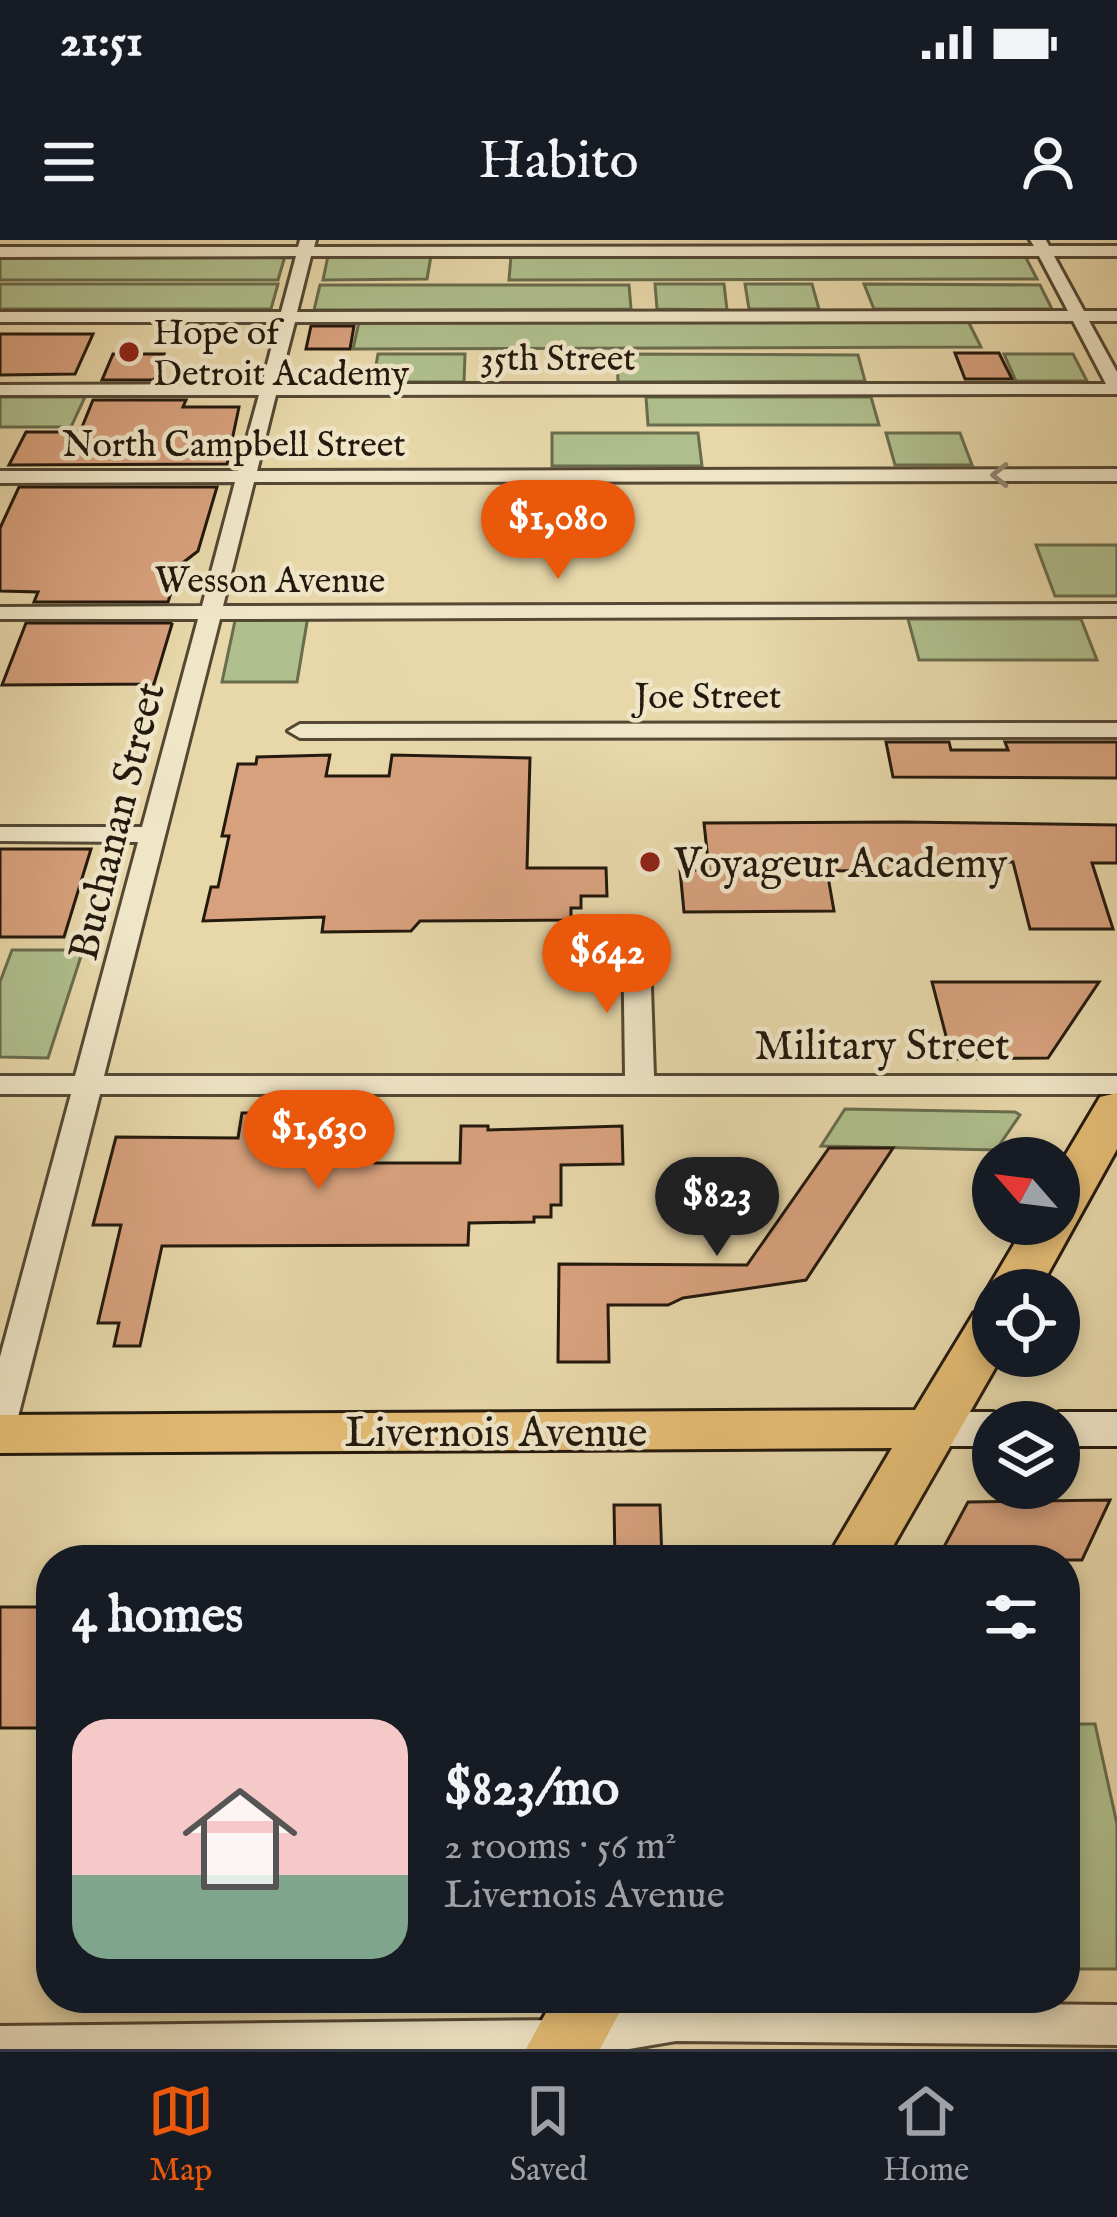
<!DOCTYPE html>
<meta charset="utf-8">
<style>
:root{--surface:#171b24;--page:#20242c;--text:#f1f3f6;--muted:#9ea1a6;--line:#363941;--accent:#ea580c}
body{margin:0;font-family:"IM FELL English",serif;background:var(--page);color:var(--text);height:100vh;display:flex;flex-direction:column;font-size:45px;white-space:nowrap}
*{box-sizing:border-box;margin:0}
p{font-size:39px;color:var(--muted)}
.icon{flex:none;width:66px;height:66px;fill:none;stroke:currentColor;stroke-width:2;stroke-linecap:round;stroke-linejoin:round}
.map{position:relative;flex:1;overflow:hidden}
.sheet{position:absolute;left:36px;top:1305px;width:1044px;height:468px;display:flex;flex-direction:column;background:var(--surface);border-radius:48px;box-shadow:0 6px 18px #0003}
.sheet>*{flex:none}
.needle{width:78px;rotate:298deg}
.fabs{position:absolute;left:972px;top:897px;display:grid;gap:24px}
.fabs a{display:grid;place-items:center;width:108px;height:108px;border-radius:50%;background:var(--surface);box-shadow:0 6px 18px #0003;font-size:60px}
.price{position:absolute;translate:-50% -102px;padding:0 27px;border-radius:42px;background:var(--accent);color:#fff;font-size:39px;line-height:78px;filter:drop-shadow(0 3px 6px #0008)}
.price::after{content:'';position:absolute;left:50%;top:72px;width:36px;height:27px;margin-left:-18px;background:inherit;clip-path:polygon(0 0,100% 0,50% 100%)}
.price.on{background:#222;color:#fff}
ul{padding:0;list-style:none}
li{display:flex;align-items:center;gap:36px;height:300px;padding:0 36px}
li+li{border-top:3px solid var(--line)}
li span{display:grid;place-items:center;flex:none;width:336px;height:240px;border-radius:36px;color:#555}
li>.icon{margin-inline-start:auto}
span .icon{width:144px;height:144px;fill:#fffc;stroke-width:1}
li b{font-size:51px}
h2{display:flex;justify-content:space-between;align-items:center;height:144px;padding:0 36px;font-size:51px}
.status{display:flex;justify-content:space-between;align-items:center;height:84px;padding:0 60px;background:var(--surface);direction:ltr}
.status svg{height:33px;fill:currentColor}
header{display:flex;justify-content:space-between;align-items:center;height:156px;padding:0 36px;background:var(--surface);font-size:54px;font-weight:600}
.dock{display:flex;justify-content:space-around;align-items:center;height:168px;border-top:3px solid var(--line);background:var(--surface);font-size:33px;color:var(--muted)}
.dock a{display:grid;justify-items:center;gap:6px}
.dock .on{color:var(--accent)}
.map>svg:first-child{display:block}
.green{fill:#afbf8d;stroke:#696c4d;stroke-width:3}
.building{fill:#d7a17d;stroke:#23190d;stroke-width:3}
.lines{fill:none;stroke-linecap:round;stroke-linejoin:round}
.minor-casing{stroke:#544834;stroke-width:6}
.secondary-casing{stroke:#23190d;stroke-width:6}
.primary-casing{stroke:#23190d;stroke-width:6}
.minor{fill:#efe5c7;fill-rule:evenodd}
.secondary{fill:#efe5c7;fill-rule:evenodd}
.primary{fill:#e4bc74;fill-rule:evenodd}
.oneway{stroke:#938973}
.poi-dot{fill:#8f2418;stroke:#efe5c7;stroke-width:4.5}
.labels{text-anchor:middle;stroke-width:9;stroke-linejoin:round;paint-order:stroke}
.far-poi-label{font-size:36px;fill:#23190d;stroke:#efe5c7;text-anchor:start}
.far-street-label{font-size:36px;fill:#23190d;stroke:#efe5c7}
.street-label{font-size:42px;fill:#23190d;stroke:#efe5c7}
.poi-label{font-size:42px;fill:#23190d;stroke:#efe5c7;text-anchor:start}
</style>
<div class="status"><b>21:51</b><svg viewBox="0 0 49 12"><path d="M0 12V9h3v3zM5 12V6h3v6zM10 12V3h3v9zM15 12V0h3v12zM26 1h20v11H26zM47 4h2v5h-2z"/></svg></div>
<header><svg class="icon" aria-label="menu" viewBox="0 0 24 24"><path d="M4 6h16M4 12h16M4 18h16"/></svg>Habito<svg class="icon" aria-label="person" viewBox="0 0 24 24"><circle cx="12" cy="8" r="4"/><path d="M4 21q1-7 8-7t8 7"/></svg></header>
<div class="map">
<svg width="1117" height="1809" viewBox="0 0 1117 1809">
<rect width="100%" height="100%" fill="#e7d7a9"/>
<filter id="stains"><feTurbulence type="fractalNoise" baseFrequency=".00167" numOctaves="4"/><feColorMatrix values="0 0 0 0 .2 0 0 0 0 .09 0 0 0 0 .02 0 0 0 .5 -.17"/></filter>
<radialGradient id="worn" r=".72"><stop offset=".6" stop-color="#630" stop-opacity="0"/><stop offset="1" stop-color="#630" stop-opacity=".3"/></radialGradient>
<path class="green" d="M 285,16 L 278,40 L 0,40 L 0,17 Z
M 328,16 L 431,16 L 427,39 L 323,40 Z
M 511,16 L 1025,16 L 1037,39 L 509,40 Z
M 0,44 L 278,44 L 271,69 L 0,69 Z
M 655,44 L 724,44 L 727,70 L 657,69 Z
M 745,44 L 812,44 L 819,69 L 749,69 Z
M 864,44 L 1040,45 L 1052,69 L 874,69 Z
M 320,45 L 629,45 L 631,69 L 314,70 Z
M 968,81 L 981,107 L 353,109 L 359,82 Z
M 378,114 L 465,114 L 464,142 L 373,142 Z
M 617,114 L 858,115 L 865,141 L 618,142 Z
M 1004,114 L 1073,114 L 1087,141 L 1016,141 Z
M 0,157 L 85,157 L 71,187 L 0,187 Z
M 646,157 L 871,157 L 879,185 L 648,185 Z
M 552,193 L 698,193 L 702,226 L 552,226 Z
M 886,193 L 960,193 L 972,225 L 895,225 Z
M 1036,305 L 1117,305 L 1117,356 L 1055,356 Z
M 236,376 L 308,376 L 297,442 L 222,442 Z
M 908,379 L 1081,379 L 1097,420 L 919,420 Z
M 12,710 L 83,710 L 48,818 L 0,817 L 0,742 Z
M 845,869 L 1015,872 L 1020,875 L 996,910 L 821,906 Z
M 1065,1484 L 1095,1484 L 1117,1584 L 1117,1729 L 1065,1729 Z"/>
<path class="building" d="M 311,86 L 354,86 L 350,109 L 306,109 Z
M 0,94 L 93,94 L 75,134 L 0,135 Z
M 955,113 L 999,113 L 1012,139 L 965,139 Z
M 113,114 L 164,114 L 154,140 L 102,140 Z
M 93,160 L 186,160 L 183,167 L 239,167 L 227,224 L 9,225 L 26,192 L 80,192 Z
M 19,247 L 217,247 L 198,311 L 180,325 L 168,362 L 34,362 L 38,352 L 0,351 L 0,288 Z
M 26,383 L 170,383 L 172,384 L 154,444 L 2,445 Z
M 886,502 L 949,502 L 951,510 L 1008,510 L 1005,502 L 1117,502 L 1117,538 L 893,537 Z
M 330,515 L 326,536 L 389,536 L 392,515 L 530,518 L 527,628 L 606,628 L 607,656 L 581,656 L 581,668 L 571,668 L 571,680 L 420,681 L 411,691 L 322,692 L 324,677 L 203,681 L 211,647 L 218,647 L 229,596 L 222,596 L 238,524 L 256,524 L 257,517 Z
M 902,582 L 1117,585 L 1117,623 L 1092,623 L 1113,689 L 1030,689 L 1013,622 L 912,622 L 913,630 L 827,631 L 834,671 L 684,672 L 680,630 L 709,630 L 704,583 Z
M 0,609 L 91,609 L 64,697 L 0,697 Z
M 932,742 L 1099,742 L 1048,818 L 952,819 Z
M 242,873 L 380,873 L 375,923 L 460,923 L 461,886 L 488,886 L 488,890 L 622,886 L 623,924 L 561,925 L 561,965 L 551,965 L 551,977 L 534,977 L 534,982 L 469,983 L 468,1005 L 162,1006 L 140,1106 L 114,1106 L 119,1083 L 98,1083 L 121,985 L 93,985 L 116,897 L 238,898 Z
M 829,908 L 893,908 L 806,1040 L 683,1058 L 668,1065 L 608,1065 L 609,1122 L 558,1122 L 559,1024 L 747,1025 Z
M 1110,1260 L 1082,1320 L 937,1320 L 968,1262 Z
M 614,1265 L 660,1265 L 662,1320 L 615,1320 Z
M 0,1367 L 51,1367 L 51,1488 L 0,1488 Z"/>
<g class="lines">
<g class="minor-casing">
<path id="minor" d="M 300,0 L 316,0 L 314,7 L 1034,6 L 1030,0 L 1046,0 L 1049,6 L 1117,6 L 1117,16 L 1054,16 L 1084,71 L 1117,71 L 1117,81 L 1089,81 L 1117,132 L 1117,154 L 276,155 L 257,231 L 1117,229 L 1117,241 L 254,242 L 223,366 L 1117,364 L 1117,376 L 220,379 L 104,836 L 625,836 L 623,688 L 636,680 L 649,688 L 654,836 L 1117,836 L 1117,854 L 100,854 L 17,1181 L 12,1189 L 0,1193 L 0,1117 L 71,854 L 0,854 L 0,836 L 75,836 L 138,602 L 0,601 L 0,587 L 142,587 L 198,379 L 0,379 L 0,367 L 202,366 L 235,242 L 0,243 L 0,231 L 238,231 L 259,155 L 0,155 L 0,145 L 262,144 L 278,82 L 0,82 L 0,72 L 281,72 L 296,16 L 0,17 L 0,7 L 298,7 ZM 311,16 L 1039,16 L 1068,71 L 297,72 ZM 1073,81 L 1106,144 L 279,144 L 295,82 Z
M 1117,483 L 1117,497 L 300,498 L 288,491 L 300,484 Z
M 676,1761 L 1117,1765 L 1117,1805 L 676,1801 L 629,1809 L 0,1809 L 0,1786 L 567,1780 Z"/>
</g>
<g class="secondary-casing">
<path id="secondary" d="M 933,1172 L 993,1172 L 1013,1182 L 993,1182 L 993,1206 L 933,1206 L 916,1201 L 909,1189 L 916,1177 Z
M 1059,1172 L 1117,1172 L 1117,1206 L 1059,1206 L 1059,1182 L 1039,1182 Z"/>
</g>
<g class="primary-casing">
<path id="primary" d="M 1117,853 L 1117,909 L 1039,1050 L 993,1050 L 993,1059 L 987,1050 L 1026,984 L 1059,984 L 1059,926 L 1100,857 Z
M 993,1068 L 993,1116 L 1002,1116 L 885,1320 L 826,1320 L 892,1208 L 0,1213 L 0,1175 L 915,1170 L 974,1073 Z
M 554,1758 L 627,1758 L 600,1809 L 526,1809 Z"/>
</g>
<use href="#minor" class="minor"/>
<use href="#secondary" class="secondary"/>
<use href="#primary" class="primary"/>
</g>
<defs><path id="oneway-chevron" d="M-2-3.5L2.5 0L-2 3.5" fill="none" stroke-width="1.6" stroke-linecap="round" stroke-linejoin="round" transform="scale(3)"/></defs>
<use class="oneway" href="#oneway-chevron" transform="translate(1000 235) rotate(-180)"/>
<g class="poi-dot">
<circle cx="129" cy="112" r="12"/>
<circle cx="650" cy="622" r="12"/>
</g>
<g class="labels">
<g class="far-poi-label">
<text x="153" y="104">Hope of<tspan x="153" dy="41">Detroit Academy</tspan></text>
</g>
<g class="far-street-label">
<text x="558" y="130">35th Street</text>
<text x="234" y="216">North Campbell Street</text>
<text x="270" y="352">Wesson Avenue</text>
<text x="708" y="468">Joe Street</text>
</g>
<g class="street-label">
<text transform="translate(115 581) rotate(-76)" y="15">Buchanan Street</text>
<text x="882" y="819">Military Street</text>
<text x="496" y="1206">Livernois Avenue</text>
</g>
<g class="poi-label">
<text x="674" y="637">Voyageur Academy</text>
</g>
</g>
<rect width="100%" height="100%" filter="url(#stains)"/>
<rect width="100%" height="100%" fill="url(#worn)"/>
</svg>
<div class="fabs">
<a><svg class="needle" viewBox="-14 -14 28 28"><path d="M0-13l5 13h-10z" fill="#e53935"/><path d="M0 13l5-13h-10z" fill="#9ea1a6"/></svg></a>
<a><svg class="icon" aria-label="locate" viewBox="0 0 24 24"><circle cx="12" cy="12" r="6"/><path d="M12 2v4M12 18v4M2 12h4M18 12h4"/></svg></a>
<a><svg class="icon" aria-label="layers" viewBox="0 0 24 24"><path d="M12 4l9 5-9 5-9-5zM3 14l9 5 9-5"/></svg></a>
</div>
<b class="price" style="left:558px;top:342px">$1,080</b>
<b class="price" style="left:607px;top:776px">$642</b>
<b class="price" style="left:319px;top:952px">$1,630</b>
<b class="price on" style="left:717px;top:1019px">$823</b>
<section class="sheet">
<h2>4 homes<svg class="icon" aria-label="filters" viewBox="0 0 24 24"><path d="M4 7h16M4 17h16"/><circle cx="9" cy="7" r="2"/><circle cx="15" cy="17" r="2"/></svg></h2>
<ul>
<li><span style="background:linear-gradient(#f6c9c9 65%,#7fa58c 0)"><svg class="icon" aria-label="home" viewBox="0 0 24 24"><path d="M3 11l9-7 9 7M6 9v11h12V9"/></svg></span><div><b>$823/mo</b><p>2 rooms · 56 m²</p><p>Livernois Avenue</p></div></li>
</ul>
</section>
</div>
<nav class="dock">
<a class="on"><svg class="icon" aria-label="map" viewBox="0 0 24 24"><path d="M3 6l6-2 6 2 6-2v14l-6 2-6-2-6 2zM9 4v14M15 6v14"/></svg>Map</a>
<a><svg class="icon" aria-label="saved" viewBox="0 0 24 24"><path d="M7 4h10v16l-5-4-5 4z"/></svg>Saved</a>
<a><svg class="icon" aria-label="home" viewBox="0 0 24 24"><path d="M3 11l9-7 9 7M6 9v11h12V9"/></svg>Home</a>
</nav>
